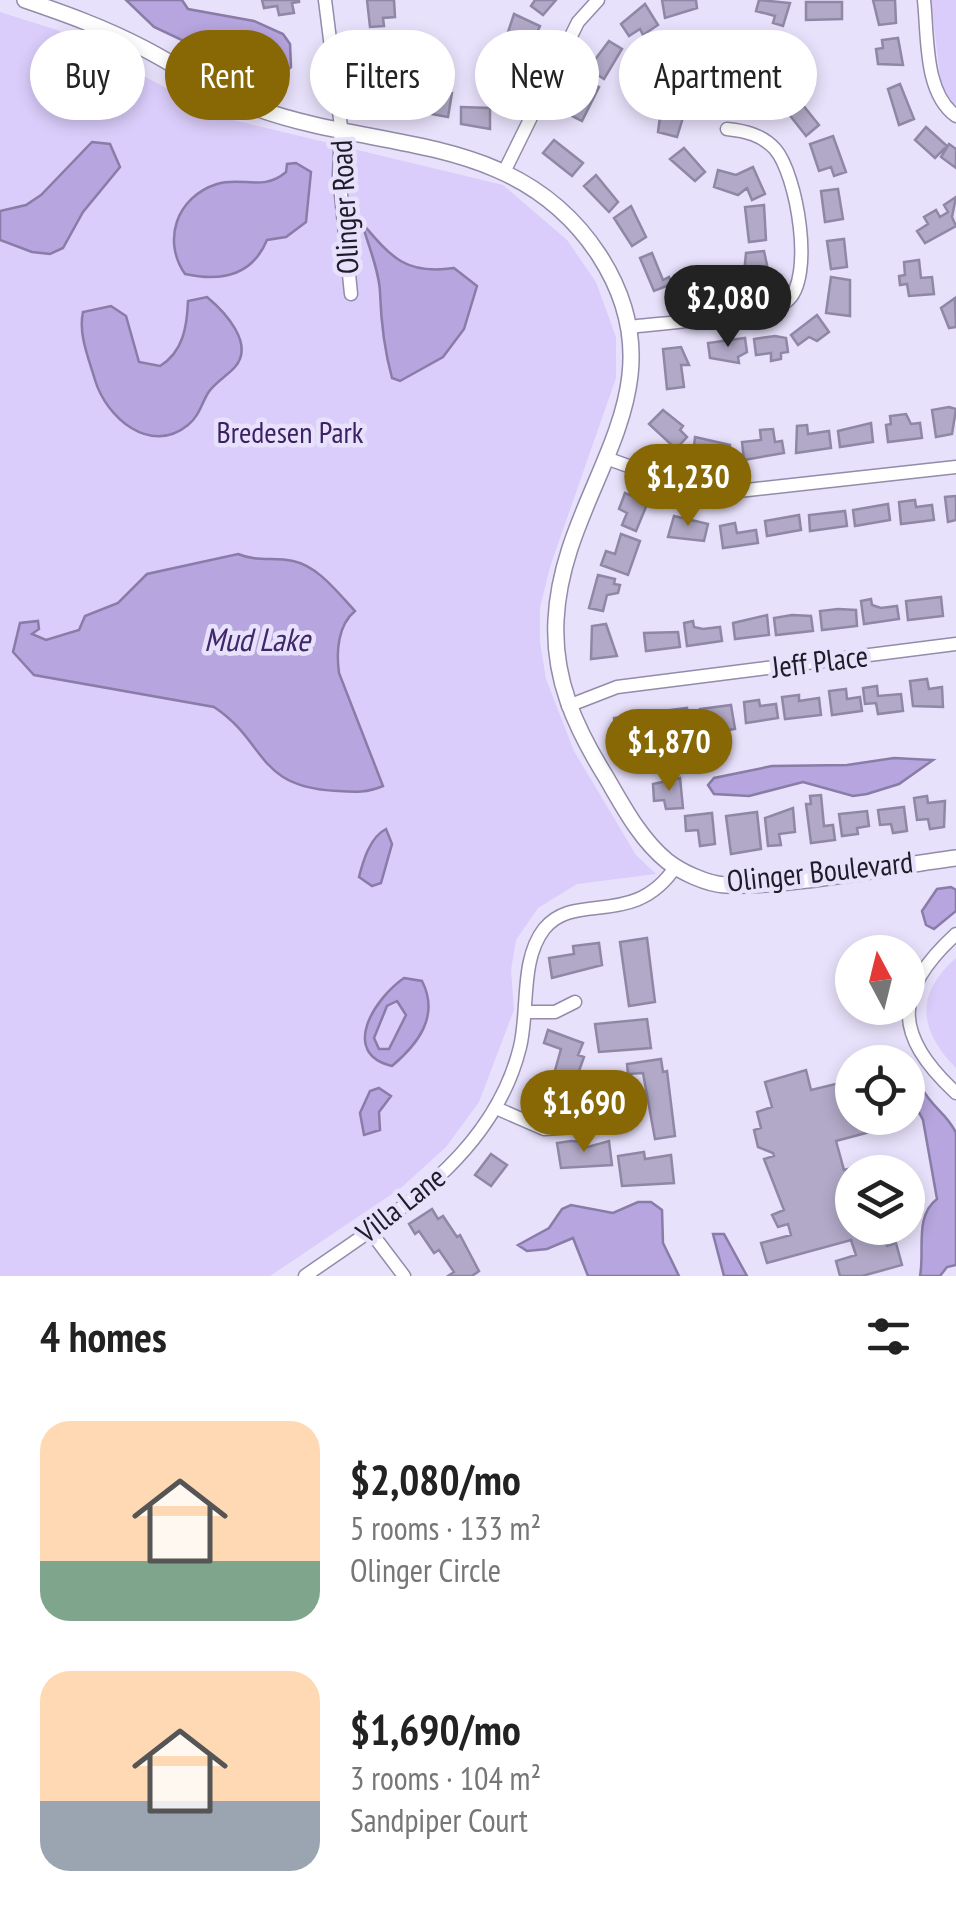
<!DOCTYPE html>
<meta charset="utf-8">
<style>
:root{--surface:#fff;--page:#f6f6f6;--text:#222;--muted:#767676;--accent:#876804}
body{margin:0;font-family:"PT Sans Narrow",sans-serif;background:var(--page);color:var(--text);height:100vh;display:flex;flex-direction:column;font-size:38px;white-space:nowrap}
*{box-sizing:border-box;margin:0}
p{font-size:32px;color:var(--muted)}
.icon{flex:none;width:55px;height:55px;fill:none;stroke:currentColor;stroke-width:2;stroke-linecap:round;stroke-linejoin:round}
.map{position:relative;height:1276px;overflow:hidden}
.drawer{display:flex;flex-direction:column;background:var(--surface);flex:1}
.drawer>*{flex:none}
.top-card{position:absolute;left:30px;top:30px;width:898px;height:90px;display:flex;gap:20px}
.needle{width:65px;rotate:353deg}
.controls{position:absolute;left:835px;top:935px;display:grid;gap:20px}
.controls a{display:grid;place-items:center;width:90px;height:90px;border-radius:50%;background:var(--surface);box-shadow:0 5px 15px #0003;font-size:50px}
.price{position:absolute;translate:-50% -85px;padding:0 22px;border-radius:35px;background:var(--accent);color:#fff;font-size:32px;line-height:65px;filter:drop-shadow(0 2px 5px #0008)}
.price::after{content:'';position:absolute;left:50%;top:60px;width:30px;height:22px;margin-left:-15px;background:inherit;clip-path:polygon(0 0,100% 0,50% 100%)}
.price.selected{background:#222;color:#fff}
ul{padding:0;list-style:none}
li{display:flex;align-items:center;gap:30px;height:250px;padding:0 40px}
li span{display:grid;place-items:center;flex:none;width:280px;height:200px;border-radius:30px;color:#555}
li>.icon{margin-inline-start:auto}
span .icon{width:120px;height:120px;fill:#fffc;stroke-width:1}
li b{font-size:42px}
h2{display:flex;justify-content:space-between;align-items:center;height:120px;padding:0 40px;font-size:42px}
.pill{padding:0 35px;border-radius:45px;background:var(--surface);box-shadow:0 5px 15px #0003;font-size:35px;line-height:90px}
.pill.selected{background:var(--accent);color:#fff}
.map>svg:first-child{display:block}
.green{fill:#dacdfb}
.water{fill:#b6a5de;stroke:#897ca7;stroke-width:2.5;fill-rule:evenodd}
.building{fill:#b1a9c7;stroke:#8f87a5;stroke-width:2.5}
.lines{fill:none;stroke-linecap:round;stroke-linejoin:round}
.minor-casing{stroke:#938ba9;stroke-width:15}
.tertiary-casing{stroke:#938ba9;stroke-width:18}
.minor{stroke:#fff;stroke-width:12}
.tertiary{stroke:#fff;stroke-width:15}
.labels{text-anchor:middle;stroke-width:9;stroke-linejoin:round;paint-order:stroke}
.street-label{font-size:30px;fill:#1f1c28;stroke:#e8e1fb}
.park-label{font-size:30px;fill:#3b2163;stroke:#e8e1fb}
.water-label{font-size:32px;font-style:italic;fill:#402769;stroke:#e8e1fb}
</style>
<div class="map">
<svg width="956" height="1276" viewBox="0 0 956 1276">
<rect width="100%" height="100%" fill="#e8e1fb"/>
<path class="green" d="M 931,0 L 956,0 L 956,108 L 941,85 Z
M 0,12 L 57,30 L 221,117 L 503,185 L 567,240 L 596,282 L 616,337 L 616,378 L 550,567 L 540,608 L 540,642 L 546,679 L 574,751 L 636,855 L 656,874 L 577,884 L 538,908 L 516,940 L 511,970 L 514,1010 L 479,1102 L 446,1147 L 401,1188 L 270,1276 L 0,1276 Z
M 956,958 L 956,1068 C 918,1029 915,994 956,958 Z"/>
<path class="water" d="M 126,0 L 182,0 L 188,9 L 254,21 L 283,34 L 290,44 L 291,67 L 278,80 L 247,76 L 224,68 L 199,48 L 154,27 Z
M 92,142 L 110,144 L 120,167 L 83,212 L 63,248 L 50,254 L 32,252 L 0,240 L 0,211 L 26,205 L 41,195 Z
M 296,163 L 311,172 L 306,222 L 286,237 L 267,240 C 252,276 221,282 185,274 C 162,241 176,197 217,184 C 242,176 263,192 286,172 L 287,164 Z
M 362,223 C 392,258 406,275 454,268 L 477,286 L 464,329 L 443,357 L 400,381 L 392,378 C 384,349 381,322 380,292 C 379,270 368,245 362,223 Z
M 207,297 C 225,312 255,344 235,367 C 227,376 214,383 208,393 C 201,405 199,416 188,425 C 150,456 106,417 95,380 C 89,359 78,334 83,312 L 111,306 L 126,316 L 139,362 L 160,366 C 183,352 187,327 188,301 Z
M 238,554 C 257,562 274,557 293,561 C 318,566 338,593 355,611 C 338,625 336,651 339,673 L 383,786 C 367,793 354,792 337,791 C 255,787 268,743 214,707 L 34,675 L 13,652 L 20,623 L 38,621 L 39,629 L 32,634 L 46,640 L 79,630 L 85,616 L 118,603 L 147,574 Z
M 894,758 L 933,760 L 899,784 L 867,794 L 853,796 L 803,782 L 749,796 L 714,794 L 708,785 L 714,778 L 772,766 L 847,765 Z
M 386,829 L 392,844 L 381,883 L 372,886 L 359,877 C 363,861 370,837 386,829 Z
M 951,887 L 956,890 L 956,911 L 934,929 L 926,925 L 922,911 L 937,889 Z
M 404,978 L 422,981 C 440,1016 418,1044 392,1066 C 339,1053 375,998 404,978 ZM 397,1001 L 406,1015 L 389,1049 L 379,1049 L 374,1038 L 387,1006 Z
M 912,1085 L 922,1088 C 931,1107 948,1114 956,1133 L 956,1265 L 947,1267 L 940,1276 L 920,1276 C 925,1251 914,1216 937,1199 L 923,1120 L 908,1092 Z
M 379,1088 L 391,1096 L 379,1112 L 380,1130 L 364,1135 L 360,1113 L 370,1091 Z
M 638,1202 L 651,1202 L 662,1210 L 663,1243 L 679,1276 L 588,1276 L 573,1238 L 547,1249 L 527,1251 L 518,1245 L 549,1228 L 562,1209 L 571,1205 L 613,1213 Z
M 713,1234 L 724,1234 L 747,1276 L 724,1276 Z"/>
<path class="building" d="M 262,0 L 299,0 L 299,2 L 292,3 L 294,13 L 279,15 L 277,6 L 264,8 Z
M 367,0 L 394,0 L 395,17 L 383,18 L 384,26 L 370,27 Z
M 535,0 L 556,0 L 543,15 L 531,6 Z
M 662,0 L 696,0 L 697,8 L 665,18 Z
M 759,0 L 790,3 L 783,26 L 773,23 L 775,16 L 756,11 Z
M 873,0 L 895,0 L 896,23 L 879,25 Z
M 806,2 L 842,2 L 842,19 L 806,20 Z
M 645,4 L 658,25 L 643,35 L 640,29 L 629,36 L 621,24 Z
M 514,14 L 540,26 L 532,43 L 523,38 L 517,50 L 504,44 Z
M 898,38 L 903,65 L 878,64 L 876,49 L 883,48 L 882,40 Z
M 609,41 L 622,49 L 604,79 L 588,69 Z
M 507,57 L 521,63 L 506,94 L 493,88 L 497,78 L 492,76 L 496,67 L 502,70 Z
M 730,58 L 734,70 L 729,72 L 731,78 L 695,87 L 692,63 L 704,59 L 712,68 Z
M 748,68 L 758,74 L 761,69 L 766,71 L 764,76 L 778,83 L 770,98 L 740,82 Z
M 379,73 L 409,79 L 405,98 L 383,93 L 381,103 L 368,100 Z
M 583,79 L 599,87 L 582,121 L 566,113 Z
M 900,84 L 914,119 L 899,125 L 888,89 Z
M 413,92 L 441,98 L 442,92 L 452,93 L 448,117 L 410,110 Z
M 672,94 L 689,98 L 677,137 L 658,132 L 662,102 L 669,104 Z
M 794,94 L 819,125 L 806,136 L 781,104 Z
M 461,107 L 490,108 L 490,129 L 461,124 Z
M 926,127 L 947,146 L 935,158 L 915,140 Z
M 833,136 L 846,172 L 834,176 L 831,167 L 819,171 L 810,144 Z
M 554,140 L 583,163 L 572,176 L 543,153 Z
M 949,144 L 956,149 L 956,168 L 941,157 Z
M 684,148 L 705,172 L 695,181 L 670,159 Z
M 753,167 L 765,194 L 752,200 L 747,188 L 738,195 L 714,187 L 718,170 L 736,175 Z
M 596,175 L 618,202 L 609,212 L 584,186 Z
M 838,189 L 843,219 L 825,222 L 821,191 Z
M 956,197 L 952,217 L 956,226 L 925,243 L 917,231 L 928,224 L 924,217 L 936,210 L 940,217 L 948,212 L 944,205 Z
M 764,205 L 766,240 L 749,242 L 745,207 Z
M 631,206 L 646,237 L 632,246 L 614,218 Z
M 844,239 L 847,267 L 831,269 L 827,241 Z
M 764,251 L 771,284 L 743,284 L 746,253 Z
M 652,253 L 663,280 L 669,277 L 672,284 L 654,291 L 640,258 Z
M 919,260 L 921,278 L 932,277 L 934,294 L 909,296 L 907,284 L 900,285 L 899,276 L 905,275 L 904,262 Z
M 831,277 L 850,280 L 850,316 L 826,313 Z
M 955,298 L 956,327 L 949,328 L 941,308 Z
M 817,315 L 829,332 L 817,341 L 809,337 L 798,345 L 791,335 Z
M 775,336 L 786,338 L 788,352 L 781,353 L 781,359 L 771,361 L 771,353 L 756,355 L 754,339 Z
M 745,338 L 747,352 L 738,357 L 739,363 L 710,358 L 708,343 Z
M 681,347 L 689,365 L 681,365 L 684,387 L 667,389 L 663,349 Z
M 949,407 L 956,409 L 952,434 L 936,437 L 932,410 Z
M 663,410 L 683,426 L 680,430 L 687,437 L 676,449 L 649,424 Z
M 906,414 L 911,424 L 920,423 L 922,438 L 888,442 L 886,425 L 891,424 L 890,416 Z
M 871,423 L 873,442 L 840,447 L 838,431 Z
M 807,425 L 808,434 L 829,431 L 831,448 L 796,453 L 797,426 Z
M 773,429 L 775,442 L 782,441 L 784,453 L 744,460 L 742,442 L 761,440 L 760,430 Z
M 695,437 L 730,445 L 728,460 L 693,455 Z
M 625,493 L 648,502 L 636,531 L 622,525 L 627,513 L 619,509 Z
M 956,496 L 956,520 L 948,522 L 945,497 Z
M 915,500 L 916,507 L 932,505 L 934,520 L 901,524 L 899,502 Z
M 888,504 L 890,520 L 855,526 L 853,510 Z
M 845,511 L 847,526 L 810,531 L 809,515 Z
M 799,515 L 801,530 L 767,536 L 765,521 Z
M 674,516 L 708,524 L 704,541 L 668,537 Z
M 735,523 L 737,533 L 756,530 L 758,543 L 723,548 L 720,526 Z
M 621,534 L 640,541 L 628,575 L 601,565 L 606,551 L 615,554 Z
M 598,575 L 615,579 L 614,584 L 620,585 L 618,593 L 607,595 L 603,611 L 589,608 Z
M 941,597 L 943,616 L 908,620 L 906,601 Z
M 871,599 L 872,605 L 881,608 L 897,606 L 899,619 L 864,624 L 861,601 Z
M 838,609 L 856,610 L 857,626 L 822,630 L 820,611 Z
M 767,615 L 769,635 L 735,639 L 733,623 Z
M 792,615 L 811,616 L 813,631 L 776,635 L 774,618 Z
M 693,621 L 694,627 L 703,629 L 720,627 L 722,641 L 687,646 L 684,623 Z
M 606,624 L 617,656 L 591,659 L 592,626 Z
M 678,632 L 680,647 L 646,651 L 644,633 Z
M 927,679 L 929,689 L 942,687 L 943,707 L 913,706 L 910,681 Z
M 877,686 L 878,696 L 901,694 L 903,711 L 878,714 L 876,703 L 865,704 L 863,688 Z
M 846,689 L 847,699 L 860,697 L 862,711 L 832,715 L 829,691 Z
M 799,695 L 799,701 L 819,698 L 821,715 L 785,719 L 782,697 Z
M 759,700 L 760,706 L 776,704 L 778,718 L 746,723 L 744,702 Z
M 731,705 L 735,729 L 716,732 L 715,721 L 701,723 L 700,709 Z
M 687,708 L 690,733 L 684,734 L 685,742 L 662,740 L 659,721 L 672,719 L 670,710 Z
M 651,713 L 653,728 L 616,732 L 614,718 Z
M 680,778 L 683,808 L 666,809 L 664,800 L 654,801 L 653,784 Z
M 821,795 L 824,826 L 833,825 L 835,840 L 811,843 L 806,804 L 811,804 L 810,796 Z
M 927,796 L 928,803 L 945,801 L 944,827 L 930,829 L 928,819 L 917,820 L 914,798 Z
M 904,807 L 907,831 L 893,833 L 891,824 L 880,825 L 878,810 Z
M 793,808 L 795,832 L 779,834 L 781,845 L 768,846 L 765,818 Z
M 867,811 L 869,826 L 857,828 L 858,834 L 842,836 L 839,814 Z
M 757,812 L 761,849 L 731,854 L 726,816 Z
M 712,813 L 715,844 L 700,846 L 698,830 L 686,831 L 685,816 Z
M 647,938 L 655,1002 L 629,1006 L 620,942 Z
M 599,943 L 602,965 L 552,978 L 549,958 L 574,954 L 573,946 Z
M 647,1019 L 651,1048 L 599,1052 L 595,1024 Z
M 548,1030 L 583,1043 L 578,1055 L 584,1057 L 575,1082 L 580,1084 L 571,1107 L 562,1103 L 557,1115 L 526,1104 L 529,1095 L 545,1101 L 548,1092 L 554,1094 L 562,1077 L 554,1074 L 561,1049 L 544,1043 Z
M 661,1059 L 663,1072 L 667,1071 L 675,1136 L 655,1139 L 643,1073 L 628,1074 L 627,1064 Z
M 806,1070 L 811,1090 L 852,1080 L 852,1118 L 886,1118 L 889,1127 L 836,1141 L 844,1170 L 874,1163 L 877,1172 L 852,1172 L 852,1228 L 882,1228 L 887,1246 L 896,1243 L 902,1265 L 862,1276 L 840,1276 L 836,1261 L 856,1255 L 851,1240 L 767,1263 L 761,1243 L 791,1235 L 788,1224 L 778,1227 L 772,1215 L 784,1210 L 764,1159 L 774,1156 L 773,1153 L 758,1147 L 754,1130 L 761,1128 L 757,1112 L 772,1107 L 765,1082 Z
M 571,1141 L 583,1142 L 584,1148 L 609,1141 L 612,1165 L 561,1168 L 557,1143 Z
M 644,1152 L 645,1159 L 671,1155 L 674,1183 L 622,1186 L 618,1156 Z
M 491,1154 L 507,1165 L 491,1186 L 475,1175 Z
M 432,1209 L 438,1219 L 443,1216 L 457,1237 L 460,1235 L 479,1271 L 472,1276 L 448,1276 L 454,1272 L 439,1250 L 434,1253 L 419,1231 L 415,1234 L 409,1224 Z"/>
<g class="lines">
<g class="minor-casing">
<path id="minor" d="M 325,0 L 341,127 L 339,175 L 351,294
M 924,0 C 928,37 924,93 956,116
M 505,170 L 578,22 L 598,0
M 629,327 C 660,323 766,317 787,301 C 815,279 797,174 775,149 C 762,135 746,131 727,129
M 606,458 L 681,485 L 720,493 L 956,467
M 568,706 L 617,687 L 956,644
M 956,934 C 894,991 892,1034 956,1093
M 527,1012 L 555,1012 L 575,1002
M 496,1108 L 544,1129 L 609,1125
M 370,1231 L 404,1276
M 305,1276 C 392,1215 493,1157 520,1047 C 529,1010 520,960 544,929 C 575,890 634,930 676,866"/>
</g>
<g class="tertiary-casing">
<path id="tertiary" d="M 25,0 C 66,14 105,28 143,48 C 182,68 215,93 256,108 C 379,153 517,130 599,255 C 689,394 562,486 556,620 C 553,679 575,727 606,777 C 623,806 640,839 667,861 C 681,872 707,884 725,885 C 795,887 885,867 956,858"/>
</g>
<use href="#minor" class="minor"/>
<use href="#tertiary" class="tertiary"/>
</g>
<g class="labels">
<g class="street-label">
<text transform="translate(345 207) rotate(-93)" y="10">Olinger Road</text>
<text transform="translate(820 662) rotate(-7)" y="10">Jeff Place</text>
<text transform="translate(820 872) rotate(-6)" y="10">Olinger Boulevard</text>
<text transform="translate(401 1205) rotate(-38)" y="10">Villa Lane</text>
</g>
<g class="park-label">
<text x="290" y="443">Bredesen Park</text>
</g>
<g class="water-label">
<text x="257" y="651">Mud Lake</text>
</g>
</g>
</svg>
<div class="controls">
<a><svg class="needle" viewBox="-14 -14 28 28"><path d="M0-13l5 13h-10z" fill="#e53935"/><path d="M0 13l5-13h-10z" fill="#767676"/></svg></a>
<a><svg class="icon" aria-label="locate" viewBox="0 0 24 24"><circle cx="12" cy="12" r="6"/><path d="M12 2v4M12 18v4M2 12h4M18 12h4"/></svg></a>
<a><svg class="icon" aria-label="layers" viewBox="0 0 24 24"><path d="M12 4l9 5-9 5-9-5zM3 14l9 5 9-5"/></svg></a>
</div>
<b class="price selected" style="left:728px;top:350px">$2,080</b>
<b class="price" style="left:688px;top:529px">$1,230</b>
<b class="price" style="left:669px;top:794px">$1,870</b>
<b class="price" style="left:584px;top:1155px">$1,690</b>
<div class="top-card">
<a class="pill">Buy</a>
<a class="pill selected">Rent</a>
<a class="pill">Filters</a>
<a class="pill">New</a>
<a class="pill">Apartment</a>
</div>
</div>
<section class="drawer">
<h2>4 homes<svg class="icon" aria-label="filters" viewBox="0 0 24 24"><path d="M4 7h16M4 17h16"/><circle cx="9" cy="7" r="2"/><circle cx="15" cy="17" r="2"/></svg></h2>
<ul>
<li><span style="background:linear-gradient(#ffd9b3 70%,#7fa58c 0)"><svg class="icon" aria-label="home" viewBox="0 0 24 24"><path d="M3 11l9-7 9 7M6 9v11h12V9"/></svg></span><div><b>$2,080/mo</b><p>5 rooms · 133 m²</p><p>Olinger Circle</p></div></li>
<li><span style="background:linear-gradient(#ffd9b3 65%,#9aa5b1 0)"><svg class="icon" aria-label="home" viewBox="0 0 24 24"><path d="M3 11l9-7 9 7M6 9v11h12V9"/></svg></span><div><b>$1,690/mo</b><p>3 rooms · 104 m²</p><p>Sandpiper Court</p></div></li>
</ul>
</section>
